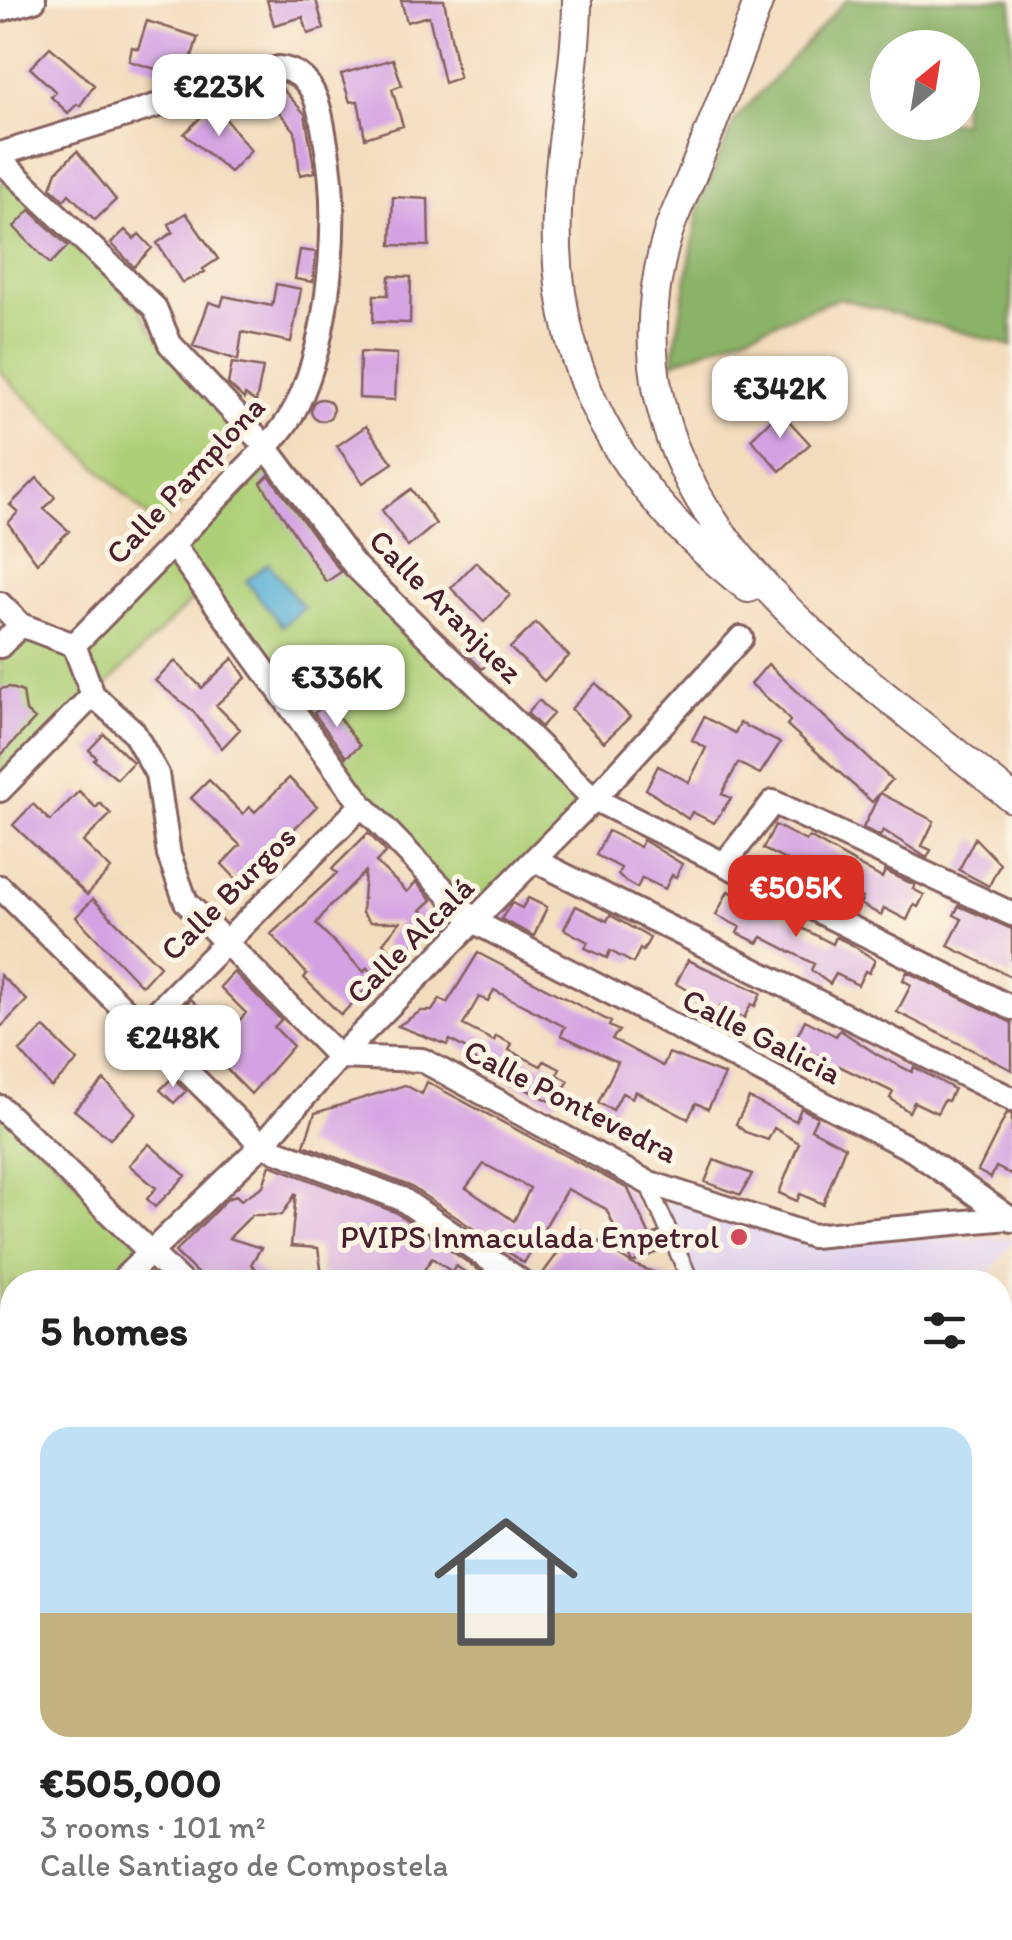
<!DOCTYPE html>
<meta charset="utf-8">
<style>
:root{--surface:#fff;--page:#f6f6f6;--text:#222;--muted:#767676;--line:#e0e0e0;--accent:#d93025}
body{margin:0;font-family:Itim,sans-serif;background:var(--page);color:var(--text);height:100vh;display:flex;flex-direction:column;font-size:38px;white-space:nowrap}
*{box-sizing:border-box;margin:0}
p{font-size:32px;color:var(--muted)}
.icon{flex:none;width:55px;height:55px;fill:none;stroke:currentColor;stroke-width:2;stroke-linecap:round;stroke-linejoin:round}
.map{position:relative;flex:1;overflow:hidden}
.side{position:absolute;left:0px;top:1270px;width:1012px;height:670px;display:flex;flex-direction:column;background:var(--surface);border-radius:40px 40px 0 0;box-shadow:0 10px 40px #0002}
.side>*{flex:none}
.needle{width:65px;rotate:30deg}
.buttons{position:absolute;left:870px;top:30px;display:grid;gap:20px}
.buttons a{display:grid;place-items:center;width:110px;height:110px;border-radius:50%;background:var(--surface);box-shadow:0 10px 40px #0002;font-size:50px}
.price{position:absolute;translate:-50% -85px;padding:0 22px;border-radius:20px;background:#fff;color:#222;font-size:32px;line-height:65px;filter:drop-shadow(0 2px 5px #0008)}
.price::after{content:'';position:absolute;left:50%;top:60px;width:30px;height:22px;margin-left:-15px;background:inherit;clip-path:polygon(0 0,100% 0,50% 100%)}
.price.current{background:var(--accent);color:#fff}
ul{padding:0;list-style:none}
li{display:grid;align-content:center;gap:20px;height:530px;padding:0 40px}
li+li{border-top:2px solid var(--line)}
li span{display:grid;place-items:center;height:310px;border-radius:30px;color:#555}
li>.icon{margin-inline-start:auto}
span .icon{width:180px;height:180px;fill:#fffc;stroke-width:1}
li b{font-size:42px}
h2{display:flex;justify-content:space-between;align-items:center;height:120px;padding:0 40px;font-size:42px}
.map>svg:first-child{display:block}
.built{fill:#e2d4f3}
.green{fill:#adcf77;stroke:#7c7751;stroke-width:2.5}
.forest{fill:#8ab268;stroke:#6a684a;stroke-width:2.5;fill-rule:evenodd}
.water{fill:#5cb2d8;stroke:#536882;stroke-width:2.5}
.building{fill:#d4a2e3;fill-rule:evenodd}
.lines{fill:none;stroke-linecap:round;stroke-linejoin:round}
.pedestrian-casing{stroke:#85615e;stroke-width:20}
.minor-casing{stroke:#85615e;stroke-width:28}
.tertiary-casing{stroke:#85615e;stroke-width:32}
.pedestrian{stroke:#fff;stroke-width:15}
.minor{stroke:#fff;stroke-width:22}
.tertiary{stroke:#fff;stroke-width:28}
.poi-dot{fill:#d1495b;stroke:#fcf5e5;stroke-width:4}
.labels{text-anchor:middle;stroke-width:10;stroke-linejoin:round;paint-order:stroke}
.street-label{font-size:32px;fill:#4a1f2b;stroke:#fcf5e5}
.poi-label{font-size:32px;fill:#4a1f2b;stroke:#fcf5e5;text-anchor:end}
</style>
<div class="map">
<svg width="1012" height="1940" viewBox="0 0 1012 1940">
<rect width="100%" height="100%" fill="#fcf5e5"/>
<filter id="ink" filterUnits="userSpaceOnUse"><feTurbulence type="fractalNoise" baseFrequency=".01" numOctaves="2"/><feDisplacementMap in="SourceGraphic" scale="20" xChannelSelector="R" yChannelSelector="G"/><feConvolveMatrix kernelMatrix="1 2 1 2 8 2 1 2 1" color-interpolation-filters="sRGB"/></filter>
<filter id="wash" filterUnits="userSpaceOnUse"><feTurbulence type="fractalNoise" baseFrequency=".0048" numOctaves="4" result="noise"/><feDisplacementMap in="SourceGraphic" scale="40" xChannelSelector="R" yChannelSelector="G"/><feGaussianBlur stdDeviation="2.25" result="paint"/><feColorMatrix in="noise" values="0 0 0 0 0 0 0 0 0 0 0 0 0 0 0 0 0 1.4 0 .05"/><feComposite in="paint" operator="in"/></filter>
<g filter="url(#wash)">
<rect width="100%" height="100%" fill="#f3dcbd"/>
<path class="built" d="M 660,1193 L 807,1240 L 1012,1238 L 1012,1243 L 986,1279 L 989,1282 L 698,1282 Z
M 1000,1291 L 1012,1300 L 1012,1548 L 1000,1544 Z
M 1000,1567 L 1012,1572 L 1012,1727 L 1000,1722 Z
M 12,1640 L 12,1745 L 0,1733 L 0,1653 Z
M 195,1928 L 501,1928 L 493,1940 L 208,1940 Z"/>
<path class="green" d="M 0,183 L 14,183 L 139,307 L 152,330 L 236,427 L 238,439 L 234,450 L 158,527 L 0,372 Z
M 266,447 L 355,566 L 594,799 L 475,922 L 362,805 L 204,588 L 0,791 L 0,647 L 21,625 L 75,645 Z
M 0,1107 L 181,1282 L 12,1282 L 12,1340 L 0,1327 Z
M 1000,1596 L 1012,1601 L 1012,1686 L 1000,1709 Z
M 208,1928 L 289,1928 L 276,1940 L 216,1940 Z
M 544,1928 L 625,1928 L 627,1940 L 543,1940 Z
M 646,1928 L 835,1928 L 847,1940 L 646,1940 Z"/>
<path class="forest" d="M 846,0 L 1012,0 L 1012,346 L 839,298 L 672,363 L 700,202 L 735,120 ZM 888,48 L 962,48 L 962,122 L 888,122 Z"/>
<path class="water" d="M 268,563 L 304,608 L 282,626 L 246,581 Z"/>
<g id="blocks">
<path class="building" d="M 267,0 L 316,0 L 324,29 L 308,34 L 303,17 L 274,25 Z
M 401,0 L 444,0 L 459,78 L 444,83 L 429,16 L 407,22 Z
M 147,21 L 198,37 L 185,78 L 129,61 L 132,47 L 138,49 Z
M 50,47 L 94,85 L 80,106 L 77,104 L 68,113 L 51,97 L 56,92 L 30,68 Z
M 393,59 L 402,85 L 392,89 L 403,126 L 365,138 L 358,101 L 350,102 L 341,74 Z
M 278,84 L 305,114 L 315,172 L 300,175 L 295,131 L 264,94 Z
M 214,104 L 251,151 L 230,172 L 184,134 Z
M 77,151 L 116,200 L 95,220 L 69,194 L 64,200 L 51,188 L 57,171 Z
M 393,197 L 428,199 L 429,246 L 391,245 Z
M 30,210 L 68,246 L 50,264 L 14,227 Z
M 186,213 L 218,259 L 203,269 L 205,272 L 182,283 L 157,243 L 173,232 L 169,224 Z
M 125,230 L 134,239 L 139,234 L 152,248 L 134,267 L 111,243 Z
M 300,250 L 316,252 L 313,282 L 295,279 Z
M 389,276 L 411,277 L 410,323 L 373,322 L 374,295 L 388,295 Z
M 276,284 L 301,289 L 291,342 L 242,332 L 238,360 L 193,346 L 209,302 L 221,306 L 224,296 L 272,306 Z
M 360,352 L 397,354 L 395,400 L 359,398 Z
M 232,363 L 263,368 L 256,402 L 245,395 L 244,399 L 228,384 Z
M311 410a11 11 0 1 1 22 0a11 11 0 1 1-22 0Z
M 780,411 L 810,444 L 780,471 L 751,439 Z
M 366,426 L 393,463 L 363,483 L 337,446 Z
M 269,475 L 341,572 L 326,582 L 261,483 Z
M 37,478 L 55,497 L 44,509 L 69,531 L 37,563 L 8,523 L 18,512 L 10,505 Z
M 411,489 L 436,524 L 408,547 L 382,510 Z
M 476,562 L 510,595 L 484,622 L 451,588 Z
M 536,623 L 569,656 L 544,681 L 510,648 Z
M 480,639 L 496,654 L 482,669 L 466,653 Z
M 233,658 L 246,678 L 216,705 L 240,729 L 222,748 L 192,710 L 155,681 L 175,661 L 202,688 Z
M 768,664 L 892,780 L 872,802 L 787,725 L 790,721 L 782,711 L 751,684 Z
M 596,683 L 630,717 L 604,742 L 571,709 Z
M 9,687 L 23,692 L 26,711 L 35,719 L 0,756 L 0,689 Z
M 539,700 L 553,714 L 541,727 L 527,713 Z
M 328,703 L 360,746 L 346,757 L 314,713 Z
M 704,717 L 735,733 L 740,723 L 780,743 L 760,774 L 738,763 L 722,794 L 731,798 L 714,823 L 692,812 L 688,819 L 646,789 L 658,766 L 689,782 L 706,748 L 692,740 Z
M 104,734 L 133,762 L 117,779 L 94,760 L 96,757 L 89,750 Z
M 289,778 L 317,806 L 240,883 L 222,864 L 240,845 L 191,798 L 209,780 L 243,814 L 250,807 L 255,812 Z
M 79,791 L 96,808 L 100,803 L 111,814 L 83,842 L 111,869 L 87,895 L 13,825 L 33,804 L 50,821 Z
M 880,793 L 934,821 L 922,846 L 931,850 L 927,858 L 883,830 L 880,836 L 863,828 Z
M 775,825 L 806,841 L 809,837 L 882,878 L 885,871 L 915,885 L 913,889 L 924,895 L 918,907 L 914,905 L 907,920 L 884,908 L 881,915 L 860,904 L 863,898 L 809,871 L 806,878 L 785,867 L 788,861 L 763,849 Z
M 608,831 L 640,847 L 643,840 L 682,864 L 676,877 L 672,875 L 665,889 L 642,878 L 637,888 L 625,881 L 618,874 L 621,868 L 596,855 Z
M 368,833 L 386,852 L 376,862 L 407,892 L 416,882 L 432,900 L 421,910 L 435,923 L 398,957 L 383,943 L 400,922 L 370,922 L 362,913 L 365,872 L 328,908 L 316,924 L 364,972 L 367,968 L 377,978 L 341,1015 L 304,978 L 307,974 L 271,934 L 337,873 L 332,869 Z
M 975,838 L 1000,864 L 989,886 L 959,870 Z
M 728,891 L 801,923 L 800,927 L 833,944 L 836,937 L 849,943 L 875,960 L 869,973 L 865,971 L 858,985 L 836,974 L 830,984 L 811,970 L 814,964 L 762,937 L 758,943 L 737,933 L 740,927 L 716,915 Z
M 528,898 L 547,907 L 534,936 L 501,919 L 512,903 L 522,908 Z
M 93,899 L 160,966 L 142,986 L 76,917 Z
M 576,906 L 607,921 L 610,915 L 650,938 L 643,951 L 640,949 L 633,963 L 610,951 L 607,958 L 585,948 L 588,942 L 564,929 Z
M 959,906 L 1012,929 L 1012,977 L 948,946 L 962,919 L 954,915 Z
M 478,953 L 611,1022 L 609,1026 L 619,1031 L 612,1039 L 663,1066 L 669,1053 L 725,1075 L 708,1109 L 696,1103 L 688,1119 L 635,1091 L 632,1098 L 622,1093 L 613,1110 L 598,1103 L 618,1062 L 561,1035 L 565,1027 L 494,990 L 488,1001 L 479,997 L 463,1025 L 494,1041 L 496,1036 L 512,1044 L 509,1050 L 541,1066 L 544,1061 L 560,1069 L 557,1075 L 569,1081 L 554,1103 L 496,1075 L 472,1059 L 475,1054 L 450,1040 L 447,1045 L 398,1026 L 421,1011 L 432,1011 L 440,999 L 447,1003 Z
M 688,960 L 761,993 L 755,1006 L 751,1004 L 744,1018 L 721,1006 L 718,1013 L 697,1002 L 700,996 L 676,984 Z
M 234,972 L 281,1020 L 274,1027 L 293,1046 L 251,1094 L 174,1016 L 191,999 L 227,1034 L 246,1013 L 220,987 Z
M 907,972 L 1012,1023 L 1012,1070 L 897,1012 L 911,985 L 903,980 Z
M 0,975 L 27,1000 L 0,1028 Z
M 805,1020 L 836,1036 L 840,1030 L 878,1055 L 912,1072 L 914,1067 L 954,1089 L 948,1101 L 944,1100 L 937,1113 L 914,1102 L 909,1112 L 890,1098 L 893,1092 L 839,1066 L 836,1074 L 815,1062 L 818,1056 L 793,1044 Z
M 44,1027 L 78,1061 L 51,1087 L 20,1051 Z
M 172,1078 L 186,1091 L 174,1103 L 160,1090 Z
M 104,1080 L 136,1113 L 110,1139 L 74,1110 Z
M 427,1082 L 628,1189 L 650,1236 L 657,1233 L 664,1249 L 632,1263 L 606,1209 L 567,1189 L 524,1263 L 410,1186 L 304,1145 L 315,1113 L 405,1085 L 422,1094 ZM 484,1164 L 530,1188 L 514,1221 L 466,1188 Z
M 749,1098 L 796,1121 L 801,1108 L 817,1117 L 811,1129 L 845,1147 L 823,1204 L 800,1194 L 797,1201 L 779,1193 L 799,1143 L 774,1128 L 768,1140 L 745,1132 L 736,1124 Z
M 1007,1113 L 1012,1114 L 1012,1175 L 996,1167 L 991,1178 L 978,1171 Z
M 149,1144 L 186,1176 L 155,1207 L 147,1199 L 156,1188 L 129,1165 Z
M 714,1160 L 752,1174 L 741,1195 L 705,1182 Z
M 270,1165 L 395,1212 L 483,1273 L 478,1281 L 456,1266 L 452,1272 L 432,1258 L 416,1282 L 323,1282 L 318,1248 L 291,1246 L 296,1193 L 282,1215 L 252,1215 L 229,1238 L 261,1248 L 251,1264 L 269,1282 L 206,1282 L 175,1252 L 227,1199 L 236,1195 L 241,1200 L 263,1186 Z
M 577,1227 L 632,1264 L 679,1282 L 571,1282 L 543,1273 Z"/>
</g>
</g>
<g filter="url(#ink)">
<use href="#blocks" fill-opacity="0" stroke="#85615e" stroke-width="2.5"/>
<g class="lines">
<g class="pedestrian-casing">
<path id="pedestrian" d="M 647,1182 L 691,1282"/>
</g>
<g class="minor-casing">
<path id="minor" d="M 0,10 L 34,0
M 0,154 L 278,68 C 317,72 320,112 326,144 C 340,218 330,336 297,405 C 282,436 251,462 228,487 C 177,540 126,593 74,645
M 0,160 L 155,308 L 170,344 L 266,447 L 355,566 L 594,799 L 1012,1008
M 173,545 L 362,805 L 475,922 L 913,1150 L 1012,1220
M 0,604 L 21,625
M 0,646 L 21,625 L 74,645 L 93,695 L 0,790
M 93,695 L 133,731 L 157,774 L 169,855 L 186,902 L 339,1057 L 422,1060 L 647,1182 L 812,1236 L 1009,1218
M 534,860 L 1012,1099
M 725,863 L 773,802 L 1012,914
M 0,887 L 262,1145 L 402,1199 L 522,1282
M 142,1027 L 362,805
M 0,1107 L 181,1282
M 120,1282 L 262,1145 L 339,1057 L 594,799 L 741,638
M 0,1402 L 12,1389
M 1000,1554 L 1012,1559
M 0,1614 L 12,1601
M 1000,1735 L 1012,1741
M 0,1760 L 12,1772
M 0,1868 L 12,1880
M 1000,1875 L 1012,1879
M 61,1928 L 74,1940
M 169,1928 L 182,1940
M 835,1928 L 847,1940"/>
</g>
<g class="tertiary-casing">
<path id="tertiary" d="M 577,0 C 577,71 559,141 557,212 C 551,374 624,491 748,588
M 759,0 C 738,57 717,114 694,170 C 686,191 675,211 668,233 C 588,502 835,651 1012,798
M 0,1327 L 12,1340
M 646,1928 L 646,1940
M 528,1940 L 529,1928"/>
</g>
<use href="#pedestrian" class="pedestrian"/>
<use href="#minor" class="minor"/>
<use href="#tertiary" class="tertiary"/>
</g>
</g>
<circle class="poi-dot" cx="739" cy="1237" r="10"/>
<g class="labels">
<g class="street-label">
<text transform="translate(185 480) rotate(-47)" y="11">Calle Pamplona</text>
<text transform="translate(446 606) rotate(45)" y="11">Calle Aranjuez</text>
<text transform="translate(228 893) rotate(-45)" y="11">Calle Burgos</text>
<text transform="translate(410 940) rotate(-45)" y="11">Calle Alcalá</text>
<text transform="translate(762 1036) rotate(27)" y="11">Calle Galicia</text>
<text transform="translate(571 1101) rotate(27)" y="11">Calle Pontevedra</text>
</g>
<g class="poi-label">
<text x="719" y="1248">PVIPS Inmaculada Enpetrol</text>
</g>
</g>
</svg>
<div class="buttons">
<a><svg class="needle" viewBox="-14 -14 28 28"><path d="M0-13l5 13h-10z" fill="#e53935"/><path d="M0 13l5-13h-10z" fill="#767676"/></svg></a>
</div>
<b class="price" style="left:219px;top:139px">€223K</b>
<b class="price" style="left:780px;top:441px">€342K</b>
<b class="price" style="left:337px;top:730px">€336K</b>
<b class="price current" style="left:796px;top:940px">€505K</b>
<b class="price" style="left:173px;top:1090px">€248K</b>
<section class="side">
<h2>5 homes<svg class="icon" aria-label="filters" viewBox="0 0 24 24"><path d="M4 7h16M4 17h16"/><circle cx="9" cy="7" r="2"/><circle cx="15" cy="17" r="2"/></svg></h2>
<ul>
<li><span style="background:linear-gradient(#bfe0f5 60%,#c2b280 0)"><svg class="icon" aria-label="home" viewBox="0 0 24 24"><path d="M3 11l9-7 9 7M6 9v11h12V9"/></svg></span><div><b>€505,000</b><p>3 rooms · 101 m²</p><p>Calle Santiago de Compostela</p></div></li>
</ul>
</section>
</div>
